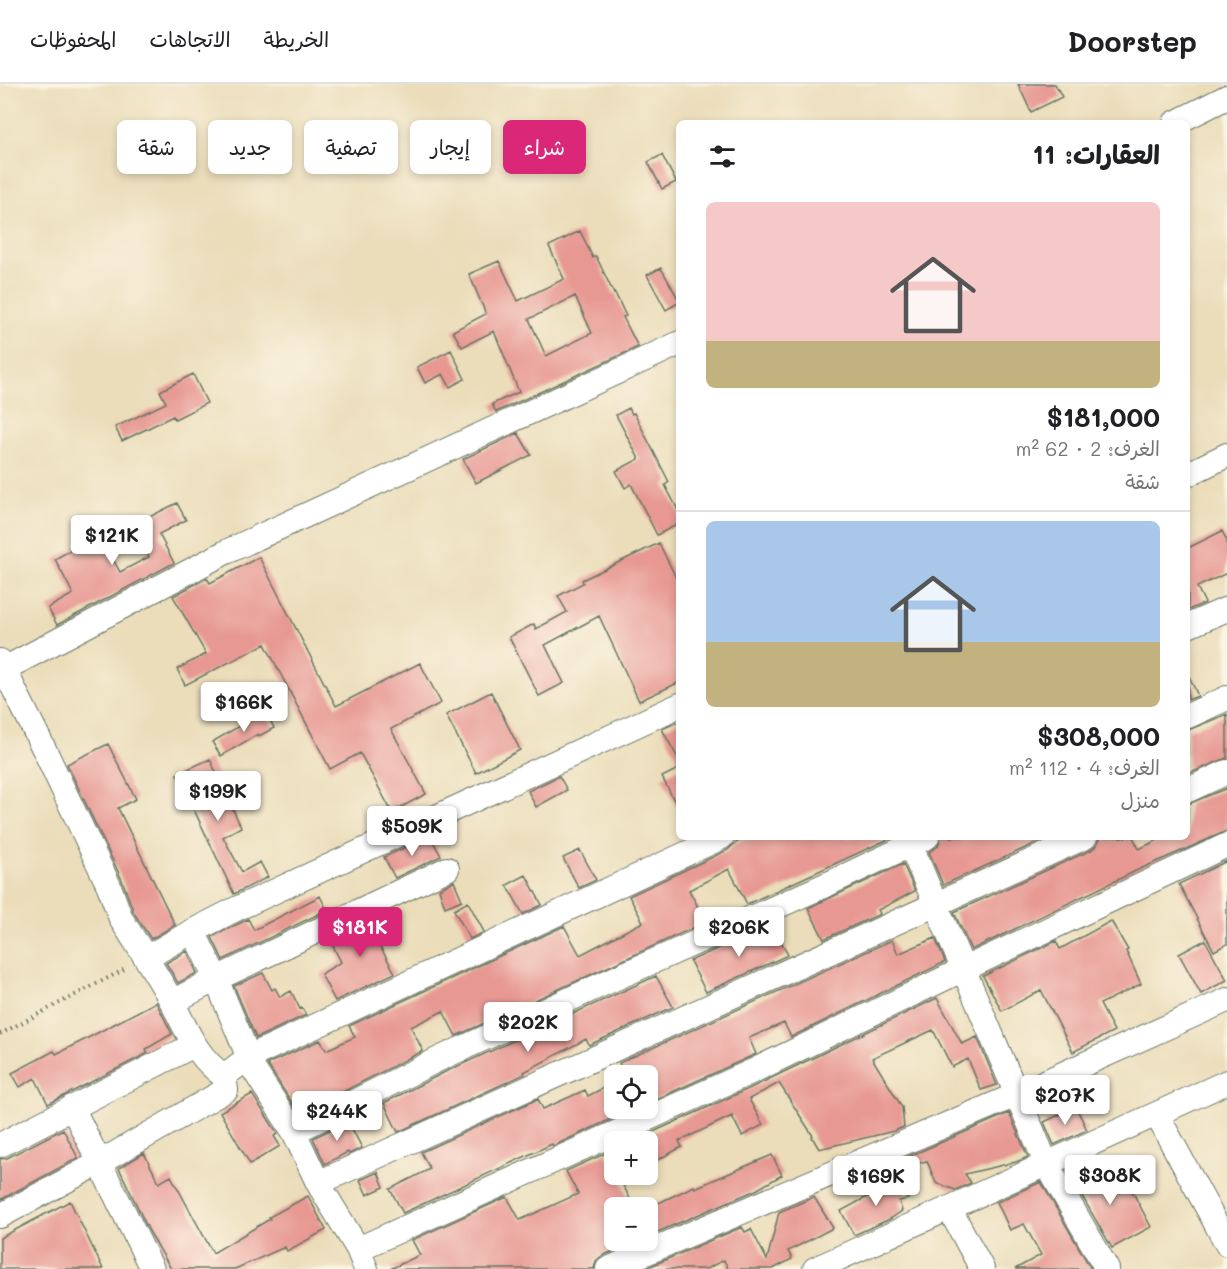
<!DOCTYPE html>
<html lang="ar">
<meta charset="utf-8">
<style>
:root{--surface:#fff;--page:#f2f2f2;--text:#202124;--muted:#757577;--line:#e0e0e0;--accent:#db2777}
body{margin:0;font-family:Mali,"Playpen Sans Arabic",sans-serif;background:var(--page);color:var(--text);direction:rtl;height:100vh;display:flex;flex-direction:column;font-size:22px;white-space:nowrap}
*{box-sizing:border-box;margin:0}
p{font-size:20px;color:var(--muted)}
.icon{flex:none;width:33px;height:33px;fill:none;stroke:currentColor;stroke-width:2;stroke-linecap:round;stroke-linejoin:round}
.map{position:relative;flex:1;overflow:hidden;direction:ltr}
.drawer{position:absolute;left:676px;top:36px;width:514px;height:720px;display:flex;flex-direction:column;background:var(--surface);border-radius:9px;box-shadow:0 3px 9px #0003;direction:rtl}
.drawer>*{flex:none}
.top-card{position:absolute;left:18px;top:36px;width:568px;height:54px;direction:rtl;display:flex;gap:12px}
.buttons{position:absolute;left:604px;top:981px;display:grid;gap:12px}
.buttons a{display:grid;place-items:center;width:54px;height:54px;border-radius:9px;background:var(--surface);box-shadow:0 3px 9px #0003;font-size:30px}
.price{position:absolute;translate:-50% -51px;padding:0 14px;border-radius:6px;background:#fff;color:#222;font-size:20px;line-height:39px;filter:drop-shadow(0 2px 3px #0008)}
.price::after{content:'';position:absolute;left:50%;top:36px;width:18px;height:14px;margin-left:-9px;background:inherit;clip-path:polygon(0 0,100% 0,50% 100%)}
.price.selected{background:var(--accent);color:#fff}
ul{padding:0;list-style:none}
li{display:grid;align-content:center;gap:12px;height:318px;padding:0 30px}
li+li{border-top:2px solid var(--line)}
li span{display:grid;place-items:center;height:186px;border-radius:9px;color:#555}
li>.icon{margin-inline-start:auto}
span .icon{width:108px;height:108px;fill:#fffc;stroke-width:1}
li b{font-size:26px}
h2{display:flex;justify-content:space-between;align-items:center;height:72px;padding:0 30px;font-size:26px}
.pill{padding:0 21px;border-radius:9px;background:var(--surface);box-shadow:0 3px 9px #0003;font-size:21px;line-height:54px}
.pill.selected{background:var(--accent);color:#fff}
header{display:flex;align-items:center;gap:36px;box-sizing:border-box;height:84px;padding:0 30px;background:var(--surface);border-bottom:2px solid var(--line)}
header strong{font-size:28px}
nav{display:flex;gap:33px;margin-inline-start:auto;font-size:21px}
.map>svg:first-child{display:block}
.building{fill:#e79893;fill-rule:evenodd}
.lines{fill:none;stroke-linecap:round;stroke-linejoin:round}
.minor-casing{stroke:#667563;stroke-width:26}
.path{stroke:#667563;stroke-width:4;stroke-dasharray:1.5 4.5;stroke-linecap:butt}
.minor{stroke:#fff;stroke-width:24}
</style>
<header>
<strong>Doorstep</strong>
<nav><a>الخريطة</a><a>الاتجاهات</a><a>المحفوظات</a></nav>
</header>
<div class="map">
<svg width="1227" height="1185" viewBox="0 0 1227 1185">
<rect width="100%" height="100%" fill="#fcf5e5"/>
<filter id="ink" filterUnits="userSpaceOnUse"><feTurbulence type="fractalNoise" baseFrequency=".0167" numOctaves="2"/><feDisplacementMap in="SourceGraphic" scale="12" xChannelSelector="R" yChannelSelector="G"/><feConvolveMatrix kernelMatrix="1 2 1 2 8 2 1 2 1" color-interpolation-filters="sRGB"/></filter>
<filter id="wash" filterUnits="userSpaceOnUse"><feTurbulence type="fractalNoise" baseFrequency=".008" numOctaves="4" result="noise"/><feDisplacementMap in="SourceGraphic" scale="24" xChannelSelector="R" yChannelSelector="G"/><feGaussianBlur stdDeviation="1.35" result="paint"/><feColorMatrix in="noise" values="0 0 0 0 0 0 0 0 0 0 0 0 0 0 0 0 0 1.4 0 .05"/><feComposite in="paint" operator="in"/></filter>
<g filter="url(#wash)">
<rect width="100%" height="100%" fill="#ebddba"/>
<g id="blocks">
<path class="building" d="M 1018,0 L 1055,0 L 1062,13 L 1031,28 Z
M 662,71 L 676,98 L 662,105 L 648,78 Z
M 580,147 L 593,174 L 596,172 L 614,210 L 615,209 L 626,232 L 623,233 L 638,263 L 496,328 L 492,320 L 519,308 L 494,247 L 462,263 L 453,247 L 486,230 L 469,190 L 499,177 L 518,217 L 564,195 L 549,162 ZM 575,212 L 592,249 L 546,272 L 529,235 Z
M 661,184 L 680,218 L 666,226 L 647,191 Z
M 451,266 L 465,295 L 450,303 L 443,290 L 425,299 L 417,283 Z
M 193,290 L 207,319 L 175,335 L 173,332 L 122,357 L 115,343 L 166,319 L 160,307 Z
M 629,324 L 632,330 L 634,329 L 669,398 L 665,401 L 680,430 L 680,439 L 657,451 L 631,400 L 625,404 L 616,387 L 639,375 L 616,331 Z
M 518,349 L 531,371 L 476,399 L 463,375 Z
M 177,419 L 186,436 L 159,450 L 174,479 L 57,541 L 48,524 L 73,510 L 55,475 L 99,450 L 120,488 L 149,473 L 133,441 Z
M 1222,447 L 1227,457 L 1227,489 L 1197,503 L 1205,519 L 1188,526 L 1188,464 Z
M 659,459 L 680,502 L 680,598 L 639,617 L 599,532 L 545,561 L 564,599 L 539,612 L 509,553 L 534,540 L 536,545 L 567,528 L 558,512 L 583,499 L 582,496 Z
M 259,473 L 336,622 L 420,579 L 441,619 L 391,645 L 426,710 L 392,728 L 360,669 L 330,685 L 265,560 L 185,601 L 177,585 L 206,570 L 173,512 L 207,494 L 210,499 Z
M 1188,590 L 1198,612 L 1188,616 Z
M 491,608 L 520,666 L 476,689 L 446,631 Z
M 264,625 L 274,644 L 259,652 L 258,650 L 221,672 L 212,658 L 250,636 L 249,633 Z
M 1227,630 L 1227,674 L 1188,690 L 1188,646 Z
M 680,637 L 680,678 L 662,645 Z
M 108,660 L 136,715 L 118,724 L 175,841 L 151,855 L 134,829 L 122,796 L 67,680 Z
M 210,675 L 241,743 L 223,753 L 242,788 L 260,778 L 268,793 L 234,810 L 177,690 Z
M 680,684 L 680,728 L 662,693 Z
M 559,692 L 567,706 L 536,723 L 528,707 Z
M 1227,704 L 1227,747 L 1140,785 L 971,866 L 954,828 L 1091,766 L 1097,761 L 1100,753 L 1133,753 L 1139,765 L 1164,753 L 1188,753 L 1188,720 Z
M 430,752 L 441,772 L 395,794 L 384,773 Z
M 747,753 L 893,753 L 747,820 L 729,785 L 689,806 L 706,838 L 456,952 L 443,927 L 411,943 L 423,967 L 299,1030 L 267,980 L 320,956 L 326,966 L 355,953 L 349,942 L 564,842 L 580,871 L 643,838 L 629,812 L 728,766 L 734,760 Z
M 941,753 L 1050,753 L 943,801 L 929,768 L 938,762 Z
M 580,766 L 596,796 L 579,804 L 563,774 Z
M 1227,777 L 1227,860 L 1214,867 L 1179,800 Z
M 903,780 L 915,807 L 878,826 L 880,830 L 824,855 L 808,824 Z
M 526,791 L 542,821 L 523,830 L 507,801 Z
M 454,797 L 462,816 L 445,823 L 439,805 Z
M 320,812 L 327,826 L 223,876 L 212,853 L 248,835 L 254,846 Z
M 468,818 L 484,848 L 470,855 L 454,826 Z
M 392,827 L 399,841 L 375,854 L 395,889 L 335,917 L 321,890 L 341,878 L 330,856 Z
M 1111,837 L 1128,866 L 1126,867 L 1141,900 L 1100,920 L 1114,947 L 1073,968 L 1041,906 L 1002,927 L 983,892 L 1056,857 L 1060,865 Z
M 772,840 L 788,871 L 706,908 L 690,877 Z
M 935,854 L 945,878 L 791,953 L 784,939 L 749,954 L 756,970 L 648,1019 L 648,992 L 626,992 L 619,979 L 892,856 L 898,870 Z
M 1205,856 L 1227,896 L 1201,910 L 1179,870 Z
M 187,867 L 197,889 L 178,899 L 166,879 Z
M 263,889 L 272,906 L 275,904 L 280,913 L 291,907 L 300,925 L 302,924 L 306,931 L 256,954 L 234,902 Z
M 656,892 L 673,923 L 589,961 L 586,955 L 524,988 L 525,990 L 398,1048 L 384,1019 L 445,988 Z
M 937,914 L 962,960 L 977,953 L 997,1001 L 981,1006 L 968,975 L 952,983 L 933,946 L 872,974 L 902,1023 L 904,1043 L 894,1047 L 819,1065 L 812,1053 L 813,1052 L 779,999 L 749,1015 L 763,1041 L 742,1052 L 732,1032 L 679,1057 L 682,1063 L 648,1081 L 648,1058 L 631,1058 L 759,1000 Z
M 156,918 L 172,950 L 146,965 L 148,969 L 48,1020 L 35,994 L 20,1003 L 12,989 L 54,967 L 56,970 L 84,956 Z
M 615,998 L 615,1024 L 635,1024 L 553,1062 L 552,1060 L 403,1129 L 390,1105 L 430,1085 L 421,1068 L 538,1015 L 543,1025 L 585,1006 L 588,1012 Z
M 252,1010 L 278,1050 L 274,1052 L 280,1062 L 250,1080 L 220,1028 Z
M 1076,1023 L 1087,1046 L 1054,1061 L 1044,1038 Z
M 1009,1029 L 1028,1073 L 1016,1078 L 965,1090 L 971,1099 L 955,1106 L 936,1099 L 927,1077 L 906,1082 L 903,1075 Z
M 348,1037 L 362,1064 L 349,1070 L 348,1068 L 325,1080 L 313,1054 Z
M 63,1045 L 78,1074 L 0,1116 L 0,1075 L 7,1074 Z
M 144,1069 L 159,1099 L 171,1092 L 213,1169 L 270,1135 L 269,1133 L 308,1112 L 326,1146 L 287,1167 L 285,1163 L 235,1185 L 171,1185 L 149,1147 L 119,1084 Z
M 606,1069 L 615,1090 L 617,1090 L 635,1124 L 615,1124 L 615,1156 L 639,1156 L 602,1172 L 596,1177 L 594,1185 L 390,1185 L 420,1171 L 412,1156 L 507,1113 L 520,1136 L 578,1110 L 566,1087 Z
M 772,1071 L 782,1091 L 756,1106 L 648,1152 L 648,1124 L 694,1102 L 695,1104 Z
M 1089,1076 L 1108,1112 L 1129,1101 L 1151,1143 L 1112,1164 L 1067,1086 Z
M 378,1088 L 384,1103 L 367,1111 L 360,1096 Z
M 899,1091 L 908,1115 L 899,1117 L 902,1127 L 890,1135 L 854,1151 L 841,1127 L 878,1107 L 877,1105 Z
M 1041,1098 L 1091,1185 L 1015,1185 L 1041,1171 L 1024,1140 L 1010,1146 L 997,1118 Z
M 814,1113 L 833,1144 L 788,1167 L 792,1175 L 773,1185 L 728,1185 L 724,1176 L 706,1185 L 644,1185 L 742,1143 L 745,1148 L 751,1145 L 767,1176 L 779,1128 Z
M 70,1117 L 103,1185 L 0,1185 L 0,1154 Z"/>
</g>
</g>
<g filter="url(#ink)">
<use href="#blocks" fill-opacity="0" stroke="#667563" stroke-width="1.5"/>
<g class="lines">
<g class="minor-casing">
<path id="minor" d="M 1175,39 L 1227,13
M 1188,390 L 1227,371
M 1188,542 L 1227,525
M 0,577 L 45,667 L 109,802 L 121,835 L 146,874
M 4,585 L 226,468 L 680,259
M 680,621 L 236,825 L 193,847 L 146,874 C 155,889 165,904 173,920 C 188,948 197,974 224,992 L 249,973 L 722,753
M 1188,632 L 1227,614
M 1188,706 L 1227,688
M 907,753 L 1046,1079 L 1107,1185
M 193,847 L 214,890 L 254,986 L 294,1048 L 318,1099 L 358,1165 L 366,1185
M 172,918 L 216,895 L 447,785
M 72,1023 L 152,1185
M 1157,1031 L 1227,1160
M 294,1048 L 439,975 L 627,889 L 830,799 L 927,753
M 0,1061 L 194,961
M 318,1099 L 1085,753
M 949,1124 L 982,1185
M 0,1132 L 99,1079 L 226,1006 L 224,992
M 358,1165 L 753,987 L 964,885 L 1227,761
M 608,1185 L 1016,1011 L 1227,916
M 815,1185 L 1227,998"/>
</g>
<path class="path" d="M 0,950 L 127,884"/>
<use href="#minor" class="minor"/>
</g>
</g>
</svg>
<div class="buttons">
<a><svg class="icon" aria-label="locate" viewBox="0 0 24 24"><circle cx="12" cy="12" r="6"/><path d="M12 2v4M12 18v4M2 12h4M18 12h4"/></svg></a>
<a>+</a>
<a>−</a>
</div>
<b class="price" style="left:112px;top:482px">$121K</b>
<b class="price" style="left:244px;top:649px">$166K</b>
<b class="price" style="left:218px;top:738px">$199K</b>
<b class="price" style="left:412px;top:773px">$509K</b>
<b class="price selected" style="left:360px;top:874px">$181K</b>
<b class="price" style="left:739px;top:874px">$206K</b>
<b class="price" style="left:528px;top:969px">$202K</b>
<b class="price" style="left:1065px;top:1042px">$207K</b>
<b class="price" style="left:337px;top:1058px">$244K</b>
<b class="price" style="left:1110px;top:1122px">$308K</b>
<b class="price" style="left:876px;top:1123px">$169K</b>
<div class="top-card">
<a class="pill selected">شراء</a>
<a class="pill">إيجار</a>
<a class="pill">تصفية</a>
<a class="pill">جديد</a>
<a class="pill">شقة</a>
</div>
<section class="drawer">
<h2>العقارات: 11<svg class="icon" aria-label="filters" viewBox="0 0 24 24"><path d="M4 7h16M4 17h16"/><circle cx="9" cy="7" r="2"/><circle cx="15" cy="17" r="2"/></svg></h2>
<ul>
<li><span style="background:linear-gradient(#f6c9c9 75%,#c2b280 0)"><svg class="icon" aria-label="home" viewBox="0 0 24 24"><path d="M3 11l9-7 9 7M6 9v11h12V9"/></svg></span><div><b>$181,000</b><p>الغرف: 2 · 62 m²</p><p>شقة</p></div></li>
<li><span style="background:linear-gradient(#a9c7e8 65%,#c2b280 0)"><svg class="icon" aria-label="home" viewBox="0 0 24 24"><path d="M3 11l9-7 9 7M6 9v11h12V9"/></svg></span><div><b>$308,000</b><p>الغرف: 4 · 112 m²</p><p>منزل</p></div></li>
</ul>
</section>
</div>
